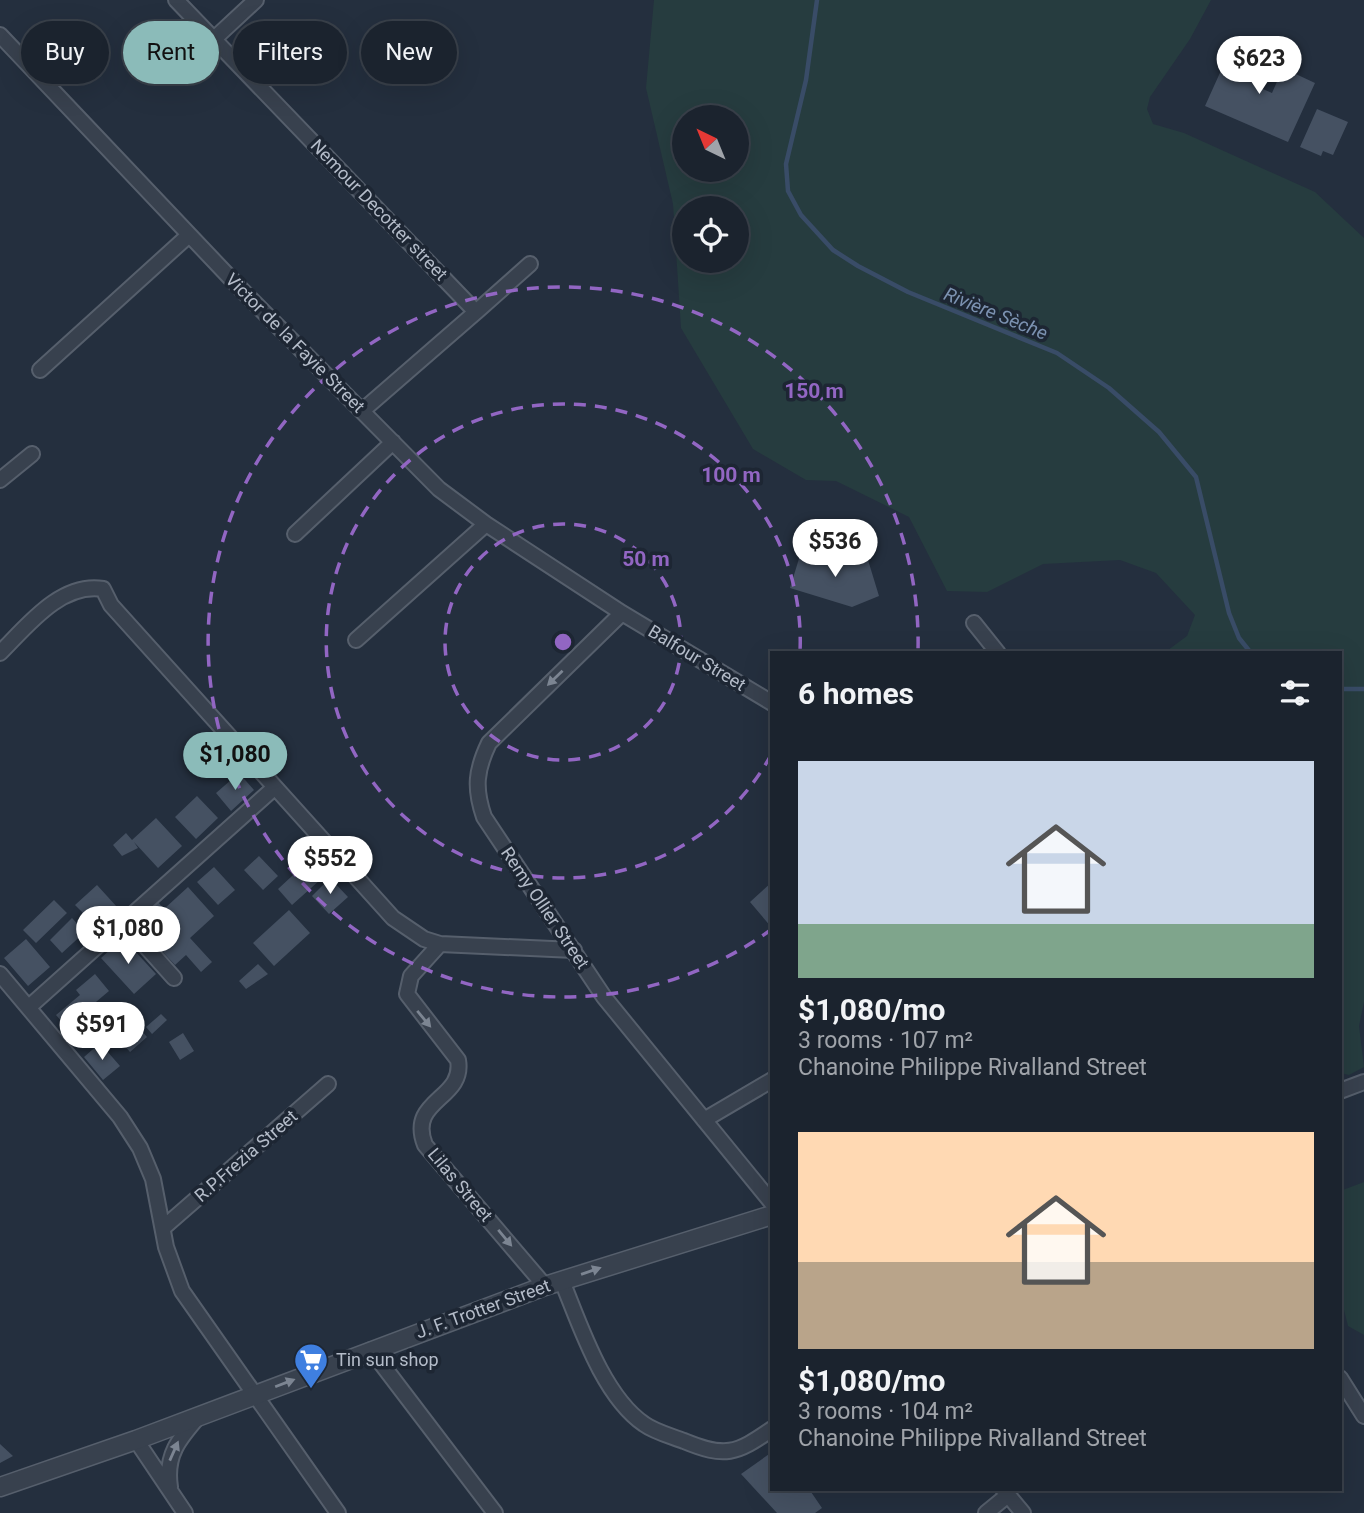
<!DOCTYPE html>
<meta charset="utf-8">
<style>
:root{--surface:#1b232e;--page:#282f3a;--text:#f1f3f6;--muted:#a0a4aa;--line:#39404a;--accent:#8bbbb9}
body{margin:0;font-family:Roboto,sans-serif;background:var(--page);color:var(--text);height:100vh;display:flex;flex-direction:column;font-size:26px;white-space:nowrap}
*{box-sizing:border-box;margin:0}
p{font-size:23px;color:var(--muted)}
.icon{flex:none;width:38px;height:38px;fill:none;stroke:currentColor;stroke-width:2;stroke-linecap:round;stroke-linejoin:round}
.map{position:relative;flex:1;overflow:hidden}
.panel{position:absolute;left:770px;top:651px;width:572px;height:840px;display:flex;flex-direction:column;background:var(--surface);border-radius:0px;box-shadow:0 7px 28px #0002,0 0 0 2px var(--line)}
.panel>*{flex:none}
.hud{position:absolute;left:21px;top:21px;width:644px;height:63px;display:flex;gap:14px}
.needle{width:46px;rotate:317deg}
.tools{position:absolute;left:672px;top:105px;display:grid;gap:14px}
.tools a{display:grid;place-items:center;width:77px;height:77px;border-radius:50%;background:var(--surface);box-shadow:0 7px 28px #0002,0 0 0 2px var(--line);font-size:35px}
.price{position:absolute;translate:-50% -60px;padding:0 16px;border-radius:24px;background:#fff;color:#222;font-size:23px;line-height:46px;filter:drop-shadow(0 2px 4px #0008)}
.price::after{content:'';position:absolute;left:50%;top:42px;width:21px;height:16px;margin-left:-10px;background:inherit;clip-path:polygon(0 0,100% 0,50% 100%)}
.price.active{background:var(--accent);color:#111}
ul{padding:0;list-style:none}
li{display:grid;align-content:center;gap:14px;height:371px;padding:0 28px}
li span{display:grid;place-items:center;height:217px;border-radius:0px;color:#555}
li>.icon{margin-inline-start:auto}
span .icon{width:126px;height:126px;fill:#fffc;stroke-width:1}
li b{font-size:30px}
h2{display:flex;justify-content:space-between;align-items:center;height:84px;padding:0 28px;font-size:30px}
.chip{padding:0 24px;border-radius:32px;background:var(--surface);box-shadow:0 7px 28px #0002,0 0 0 2px var(--line);font-size:24px;line-height:63px}
.chip.active{background:var(--accent);color:#111}
.map>svg:first-child{display:block}
.green{fill:#263c3f;fill-rule:evenodd}
.lines{fill:none;stroke-linecap:round;stroke-linejoin:round}
.stream{stroke:#394c67;stroke-width:4.5}
.building{fill:#455162}
.minor-casing{stroke:#565f6c;stroke-width:18}
.tertiary-casing{stroke:#565f6c;stroke-width:21}
.minor{stroke:#38414e;stroke-width:14}
.tertiary{stroke:#38414e;stroke-width:18}
.oneway{fill:#7c8592}
.ring{fill:none;stroke:#9266c3;stroke-width:3.5;stroke-dasharray:12 9}
.labels{text-anchor:middle;stroke-width:7;stroke-linejoin:round;paint-order:stroke}
.street-label{font-size:18px;fill:#b4bcc9;stroke:#1d2633}
.poi-label{font-size:18px;fill:#b4bcc9;stroke:#1d2633;text-anchor:start}
.water-label{font-size:19px;font-style:italic;fill:#7c92b1;stroke:#1d2633}
.centre{fill:#9266c3;stroke:#1d2633;stroke-width:3.5}
.ring-label{font-size:21px;text-anchor:middle;font-weight:bold;fill:#9266c3;stroke:#1d2633;stroke-width:7;stroke-linejoin:round;paint-order:stroke}
</style>
<div class="map">
<svg width="1364" height="1513" viewBox="0 0 1364 1513">
<rect width="100%" height="100%" fill="#242f3e"/>
<path class="green" d="M 654,0 L 1211,0 L 1190,39 L 1150,97 L 1147,109 L 1153,124 L 1184,133 L 1315,192 L 1364,238 L 1364,1002 L 1359,1026 L 1364,1067 L 1349,1075 L 1341,1073 L 1340,653 L 1164,653 L 1187,636 L 1195,615 L 1156,573 L 1120,560 L 1043,564 L 987,592 L 947,591 L 909,517 L 836,481 L 806,480 L 753,449 L 681,328 L 673,204 L 646,88 ZM 737,117 L 737,170 L 684,170 L 684,117 ZM 737,208 L 737,261 L 684,261 L 684,208 Z
M 1364,1182 L 1364,1335 L 1348,1326 L 1340,1294 L 1340,1191 Z"/>
<g class="lines">
<path class="stream" d="M 817,0 L 806,80 L 786,164 L 788,191 L 801,215 L 833,250 L 858,266 L 908,292 L 1057,353 L 1109,388 L 1159,432 L 1196,477 L 1229,613 L 1239,638 L 1251,653
M 1340,689 L 1364,689"/>
</g>
<path class="building" d="M 1232,46 L 1267,62 L 1256,86 L 1272,93 L 1283,68 L 1315,83 L 1288,142 L 1205,106 Z
M 1317,109 L 1348,122 L 1333,155 L 1323,151 L 1321,156 L 1300,147 Z
M 801,552 L 868,560 L 879,596 L 852,607 L 790,588 Z
M 239,773 L 254,790 L 231,811 L 216,793 Z
M 197,796 L 218,818 L 196,839 L 175,817 Z
M 156,818 L 182,846 L 158,868 L 134,842 L 138,848 L 122,856 L 113,845 L 126,833 L 132,840 Z
M 259,856 L 278,876 L 263,890 L 244,870 Z
M 305,864 L 320,880 L 292,905 L 278,889 Z
M 214,867 L 235,890 L 218,905 L 197,882 Z
M 330,878 L 348,897 L 329,914 L 312,896 Z
M 772,882 L 772,928 L 750,902 Z
M 97,885 L 117,907 L 96,926 L 75,905 Z
M 188,887 L 214,916 L 190,938 L 212,962 L 201,972 L 186,955 L 175,965 L 135,922 L 158,902 L 164,909 Z
M 54,900 L 67,913 L 36,943 L 23,930 Z
M 289,910 L 310,933 L 274,966 L 253,943 Z
M 72,918 L 85,932 L 62,953 L 50,940 Z
M 123,938 L 156,974 L 134,994 L 101,958 Z
M 26,939 L 50,967 L 28,986 L 4,958 Z
M 258,964 L 268,974 L 246,989 L 239,981 Z
M 95,974 L 109,991 L 90,1007 L 100,1018 L 76,1038 L 56,1015 L 80,995 L 76,990 Z
M 123,1009 L 147,1037 L 130,1052 L 106,1024 Z
M 161,1014 L 167,1020 L 152,1034 L 146,1027 Z
M 183,1033 L 194,1051 L 180,1060 L 169,1042 Z
M 100,1043 L 120,1066 L 103,1080 L 84,1057 Z
M 0,1444 L 13,1456 L 0,1463 Z
M 772,1452 L 772,1489 L 809,1489 L 822,1508 L 815,1513 L 777,1513 L 741,1474 Z"/>
<g class="lines">
<g class="minor-casing">
<path id="minor" d="M 176,0 L 476,312 L 362,411
M 0,35 L 236,284 L 439,489 L 486,524 L 622,613 L 772,703
M 214,39 L 256,0
M 476,312 L 530,264
M 40,370 L 189,235
M 0,480 L 32,454
M 295,534 L 393,442
M 622,613 L 489,743 C 476,770 474,788 484,817 L 604,997 L 772,1203
M 974,623 L 998,653
M 356,640 L 486,524
M 0,653 C 27,626 61,582 103,589 L 111,605 L 393,918 L 424,939 L 440,944 L 574,950
M 124,922 L 174,978
M 440,944 L 411,976 L 407,994 L 458,1060 C 465,1100 407,1099 425,1145 L 545,1286
M 0,974 L 120,1117 L 140,1148 L 153,1179 L 166,1247 L 182,1291 L 338,1513
M 29,1007 L 274,788
M 1340,1091 L 1364,1082
M 704,1120 L 772,1080
M 163,1228 L 328,1084
M 562,1281 C 580,1325 603,1396 644,1424 C 655,1432 671,1436 684,1441 C 725,1458 736,1454 772,1429
M 371,1350 L 495,1513
M 1340,1378 L 1364,1416
M 136,1440 L 185,1513
M 170,1487 C 165,1455 179,1439 199,1416
M 1003,1489 L 1023,1513
M 986,1513 L 1008,1495"/>
</g>
<g class="tertiary-casing">
<path id="tertiary" d="M 0,1487 L 136,1440 L 545,1286 L 772,1215"/>
</g>
<use href="#minor" class="minor"/>
<use href="#tertiary" class="tertiary"/>
</g>
<defs><path id="oneway-solid" d="M-6-.8H1V-3.2L6.5 0L1 3.2V.8H-6Z" transform="scale(1.75)"/></defs>
<g class="oneway">
<use href="#oneway-solid" transform="translate(555 678) rotate(136)"/>
<use href="#oneway-solid" transform="translate(424 1019) rotate(50)"/>
<use href="#oneway-solid" transform="translate(505 1238) rotate(50)"/>
<use href="#oneway-solid" transform="translate(591 1271) rotate(-19)"/>
<use href="#oneway-solid" transform="translate(285 1383) rotate(-21)"/>
<use href="#oneway-solid" transform="translate(174 1451) rotate(-66)"/>
</g>
<g class="ring">
<circle cx="563" cy="642" r="118"/>
<path d="M771 755A237 237 0 1 1 800 652"/>
<path d="M772 929A355 355 0 1 1 918 651"/>
</g>
<defs>
<g id="supermarket-pin" transform="scale(1.75)"><path d="M0 17L-7.5 6A9.5 9.5 0 1 1 7.5 6Z" fill="#3f7fe0" stroke="#1d2633"/><path d="M-6-5.5h2.5l.6 2H6L4.5 2H-2.5L-4.4-4H-6ZM-1.5 3.2a1.3 1.3 0 1 0 .1 0ZM3 3.2a1.3 1.3 0 1 0 .1 0Z" fill="#fff"/></g>
</defs>
<g fill-rule="evenodd">
<use href="#supermarket-pin" x="311" y="1360"/>
</g>
<g class="labels">
<g class="street-label">
<text transform="translate(379 210) rotate(46)" y="6">Nemour Decotter street</text>
<text transform="translate(295 343) rotate(45)" y="6">Victor de la Fayie Street</text>
<text transform="translate(697 658) rotate(31)" y="6">Balfour Street</text>
<text transform="translate(545 908) rotate(56)" y="6">Remy Ollier Street</text>
<text transform="translate(246 1156) rotate(-41)" y="6">R.P.Frezia Street</text>
<text transform="translate(460 1185) rotate(50)" y="6">Lilas Street</text>
<text transform="translate(483 1309) rotate(-20)" y="6">J. F. Trotter Street</text>
</g>
<g class="poi-label">
<text x="336" y="1366">Tin sun shop</text>
</g>
<g class="water-label">
<text transform="translate(996 313) rotate(22)" y="7">Rivière Sèche</text>
</g>
</g>
<circle cx="563" cy="642" r="10" class="centre"/>
<g class="ring-label">
<text x="814" y="398">150 m</text>
<text x="731" y="482">100 m</text>
<text x="646" y="566">50 m</text>
</g>
</svg>
<div class="tools">
<a><svg class="needle" viewBox="-14 -14 28 28"><path d="M0-13l5 13h-10z" fill="#e53935"/><path d="M0 13l5-13h-10z" fill="#a0a4aa"/></svg></a>
<a><svg class="icon" aria-label="locate" viewBox="0 0 24 24"><circle cx="12" cy="12" r="6"/><path d="M12 2v4M12 18v4M2 12h4M18 12h4"/></svg></a>
</div>
<b class="price" style="left:1259px;top:96px">$623</b>
<b class="price" style="left:835px;top:579px">$536</b>
<b class="price active" style="left:235px;top:792px">$1,080</b>
<b class="price" style="left:330px;top:896px">$552</b>
<b class="price" style="left:128px;top:966px">$1,080</b>
<b class="price" style="left:102px;top:1062px">$591</b>
<div class="hud">
<a class="chip">Buy</a>
<a class="chip active">Rent</a>
<a class="chip">Filters</a>
<a class="chip">New</a>
</div>
<section class="panel">
<h2>6 homes<svg class="icon" aria-label="filters" viewBox="0 0 24 24"><path d="M4 7h16M4 17h16"/><circle cx="9" cy="7" r="2"/><circle cx="15" cy="17" r="2"/></svg></h2>
<ul>
<li><span style="background:linear-gradient(#c9d6e8 75%,#7fa58c 0)"><svg class="icon" aria-label="home" viewBox="0 0 24 24"><path d="M3 11l9-7 9 7M6 9v11h12V9"/></svg></span><div><b>$1,080/mo</b><p>3 rooms · 107 m²</p><p>Chanoine Philippe Rivalland Street</p></div></li>
<li><span style="background:linear-gradient(#ffd9b3 60%,#b9a48a 0)"><svg class="icon" aria-label="home" viewBox="0 0 24 24"><path d="M3 11l9-7 9 7M6 9v11h12V9"/></svg></span><div><b>$1,080/mo</b><p>3 rooms · 104 m²</p><p>Chanoine Philippe Rivalland Street</p></div></li>
</ul>
</section>
</div>
